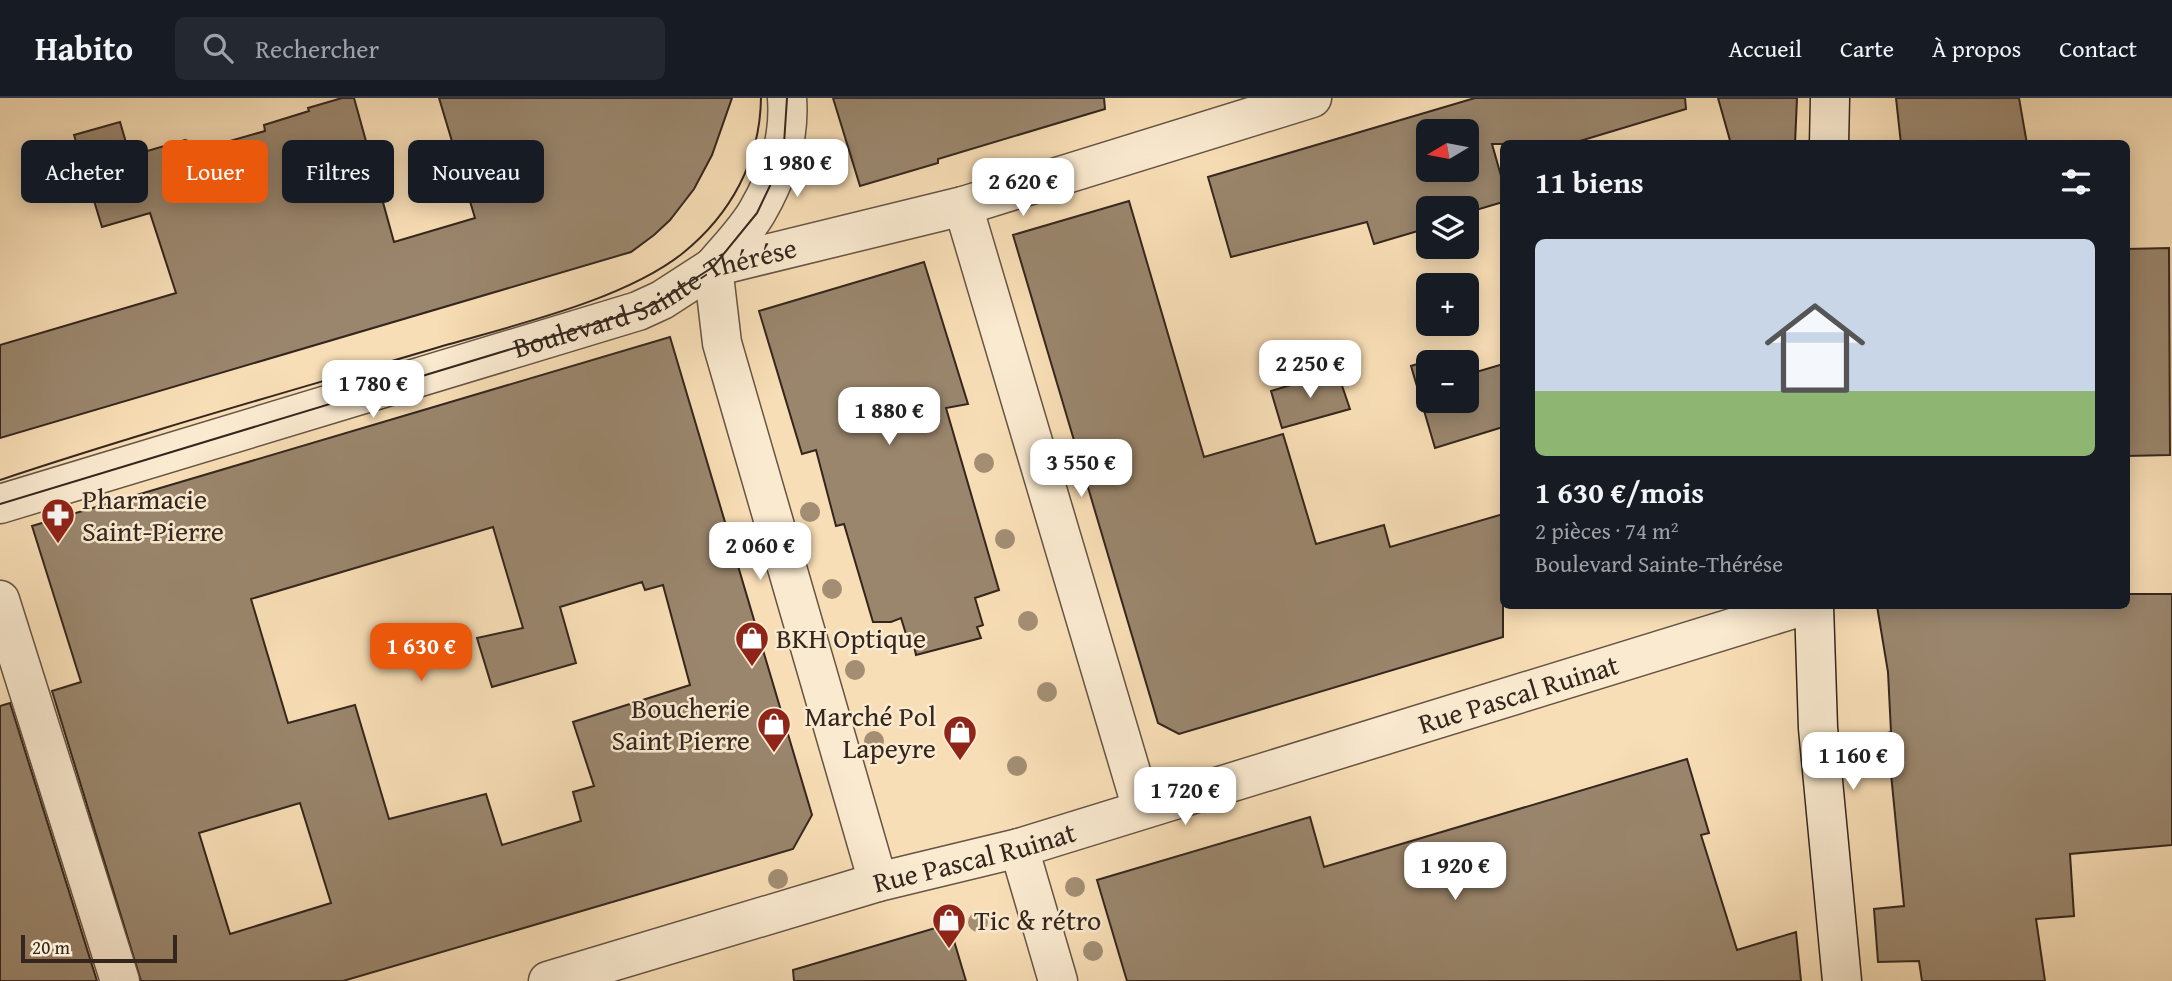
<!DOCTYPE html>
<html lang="fr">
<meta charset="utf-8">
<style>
:root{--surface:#171b24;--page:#242831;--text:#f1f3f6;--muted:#9ea1a6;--line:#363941;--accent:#ea580c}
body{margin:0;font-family:"Gentium Book Plus",serif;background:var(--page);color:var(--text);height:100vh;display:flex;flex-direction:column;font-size:26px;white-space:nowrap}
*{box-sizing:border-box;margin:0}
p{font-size:23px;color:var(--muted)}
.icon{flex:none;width:38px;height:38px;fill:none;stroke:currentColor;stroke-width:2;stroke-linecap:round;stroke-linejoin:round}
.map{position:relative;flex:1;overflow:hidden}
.sheet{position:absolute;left:1500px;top:42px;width:630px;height:469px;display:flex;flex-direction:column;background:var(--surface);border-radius:10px;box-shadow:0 4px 18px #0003}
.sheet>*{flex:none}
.top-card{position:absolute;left:21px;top:42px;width:665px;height:63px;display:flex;gap:14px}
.needle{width:46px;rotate:260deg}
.controls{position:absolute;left:1416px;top:21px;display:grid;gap:14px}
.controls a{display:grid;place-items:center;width:63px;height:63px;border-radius:10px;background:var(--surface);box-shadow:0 4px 18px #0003;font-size:35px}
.scale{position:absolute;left:21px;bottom:18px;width:156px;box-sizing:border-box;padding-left:7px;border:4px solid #34261e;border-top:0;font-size:19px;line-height:24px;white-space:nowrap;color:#34261e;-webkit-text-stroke:5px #faead0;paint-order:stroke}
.price{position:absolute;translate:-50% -60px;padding:0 16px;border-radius:14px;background:#fff;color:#222;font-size:23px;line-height:46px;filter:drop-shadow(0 2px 4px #0008)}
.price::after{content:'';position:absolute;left:50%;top:42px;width:21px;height:16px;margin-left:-10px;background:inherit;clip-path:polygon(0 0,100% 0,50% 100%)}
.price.active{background:var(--accent);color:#fff}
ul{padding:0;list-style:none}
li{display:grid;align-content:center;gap:14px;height:371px;padding:0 35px}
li+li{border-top:2px solid var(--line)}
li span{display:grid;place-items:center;height:217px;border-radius:10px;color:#555}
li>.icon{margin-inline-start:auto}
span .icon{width:126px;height:126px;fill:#fffc;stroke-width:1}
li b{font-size:30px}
h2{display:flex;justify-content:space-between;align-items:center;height:84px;padding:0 35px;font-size:30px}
.tag{padding:0 24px;border-radius:10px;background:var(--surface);box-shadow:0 4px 18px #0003;font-size:24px;line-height:63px}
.tag.active{background:var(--accent);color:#fff}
header{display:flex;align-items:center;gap:42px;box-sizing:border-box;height:98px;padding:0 35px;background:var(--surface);border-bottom:2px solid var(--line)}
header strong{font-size:33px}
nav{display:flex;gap:38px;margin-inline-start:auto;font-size:24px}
.search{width:490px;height:63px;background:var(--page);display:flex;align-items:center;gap:18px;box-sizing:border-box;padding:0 24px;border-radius:10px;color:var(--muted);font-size:26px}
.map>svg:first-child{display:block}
.building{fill:#9a866d;stroke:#34261e;stroke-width:2;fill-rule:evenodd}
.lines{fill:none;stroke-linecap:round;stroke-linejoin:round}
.minor-casing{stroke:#655444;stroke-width:41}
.tertiary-casing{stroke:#655444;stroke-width:41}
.secondary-casing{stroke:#34261e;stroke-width:41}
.minor{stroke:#faead0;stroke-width:38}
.tertiary{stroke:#faead0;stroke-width:38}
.secondary{stroke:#faead0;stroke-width:38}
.tram{stroke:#34261e;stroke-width:2}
.tree{fill:#a38e74}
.labels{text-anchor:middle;stroke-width:5;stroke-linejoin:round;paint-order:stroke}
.street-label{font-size:28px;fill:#34261e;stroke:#faead0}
.poi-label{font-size:28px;fill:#34261e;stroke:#faead0;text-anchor:start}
</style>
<header>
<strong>Habito</strong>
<div class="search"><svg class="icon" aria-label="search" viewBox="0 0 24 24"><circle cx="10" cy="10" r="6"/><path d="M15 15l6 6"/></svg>Rechercher</div>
<nav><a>Accueil</a><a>Carte</a><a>À propos</a><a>Contact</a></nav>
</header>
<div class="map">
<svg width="2172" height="883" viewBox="0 0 2172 883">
<rect width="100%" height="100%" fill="#f8deb6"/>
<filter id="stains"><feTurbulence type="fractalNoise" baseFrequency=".00286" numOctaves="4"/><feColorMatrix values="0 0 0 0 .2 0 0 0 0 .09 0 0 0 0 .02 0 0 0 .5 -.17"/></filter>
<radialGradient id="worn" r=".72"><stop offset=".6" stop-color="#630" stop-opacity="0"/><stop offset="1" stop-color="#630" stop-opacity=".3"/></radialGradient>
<path class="building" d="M 342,0 L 354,0 L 394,144 L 475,120 L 439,0 L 732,0 L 712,57 L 694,91 L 670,122 L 654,137 L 631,154 L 0,340 L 0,247 L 176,195 L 150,115 L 102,129 L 74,37 L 120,24 L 130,58 L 185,42 L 209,49 L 265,33 L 264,27 L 309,13 L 308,10 Z
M 833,0 L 1104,0 L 1105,11 L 938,61 L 938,65 L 860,88 Z
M 1475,0 L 1685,0 L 1686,11 L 1570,46 L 1492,46 L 1503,85 L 1503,104 L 1466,115 L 1466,110 L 1428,110 L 1428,130 L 1374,146 L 1367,124 L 1231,159 L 1208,79 ZM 1428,33 L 1466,33 L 1466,72 L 1428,72 Z
M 1718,0 L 1797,0 L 1795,46 L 1731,46 Z
M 1896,0 L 2019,0 L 2027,46 L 1901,46 Z
M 1129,103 L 1204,359 L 1283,336 L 1316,446 L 1384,427 L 1390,449 L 1503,416 L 1503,539 L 1179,636 L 1158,625 L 1013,137 Z
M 2169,150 L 2170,357 L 2126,358 L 2126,151 Z
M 924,164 L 968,306 L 946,310 L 999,492 L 975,500 L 983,527 L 977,529 L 981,540 L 916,557 L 914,548 L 910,549 L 901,520 L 891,524 L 873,524 L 844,426 L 836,428 L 816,352 L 802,356 L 759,213 Z
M 670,239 L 812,717 L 793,751 L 343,883 L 141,883 L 52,593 L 81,584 L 32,428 ZM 493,429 L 523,530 L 477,540 L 492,589 L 576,565 L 560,509 L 642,484 L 645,492 L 663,487 L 690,587 L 573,624 L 594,688 L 573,694 L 581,723 L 502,747 L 486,696 L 389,721 L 355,607 L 288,625 L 251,501 ZM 300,705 L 331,805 L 230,836 L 199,735 Z
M 1453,255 L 1455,264 L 1428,264 L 1428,303 L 1466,303 L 1466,277 L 1503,266 L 1503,329 L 1435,350 L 1411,268 Z
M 1337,273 L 1350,311 L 1282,330 L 1271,293 Z
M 2126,496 L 2172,496 L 2172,747 L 2070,756 L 2074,818 L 2036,821 L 2045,883 L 1922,883 L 1919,863 L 1878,864 L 1874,811 L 1904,808 L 1887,635 L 1891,634 L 1888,574 L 1877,508 L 2126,508 Z
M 10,605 L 97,883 L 0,883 L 0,608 Z
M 1687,661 L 1709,735 L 1701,737 L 1737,852 L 1796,834 L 1801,883 L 1127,883 L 1097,782 L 1310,719 L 1324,769 Z
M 949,826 L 966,883 L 794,883 L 793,872 Z"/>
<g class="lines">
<g class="minor-casing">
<g id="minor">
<path d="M 963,108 L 1142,711"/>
<path d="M 713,169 L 722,245 L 878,784"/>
<path d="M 713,169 C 728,151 746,133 757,114 C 777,80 790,40 787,0"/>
<path id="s1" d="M 0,406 L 638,213 L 662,202 L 713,169 L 963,108 L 1312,0"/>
<path d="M 1019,750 L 1058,883"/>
</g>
</g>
<g class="tertiary-casing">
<g id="tertiary">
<path d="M 0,502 L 120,883"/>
<path id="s2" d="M 548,883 L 878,784 L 1019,750 L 1803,508"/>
</g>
</g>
<g class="secondary-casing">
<path id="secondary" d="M 1829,46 L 1830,0
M 1814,508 L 1818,630 L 1842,883"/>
</g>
<use href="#minor" class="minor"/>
<use href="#tertiary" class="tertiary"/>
<use href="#secondary" class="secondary"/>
<path class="tram" d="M 0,382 C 144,334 291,293 436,250 C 510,228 623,203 683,155 C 731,116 760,63 761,0
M 0,406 L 531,245 L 638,213 L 662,202 L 713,169 L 757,115 L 778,71 L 784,46 L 787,0"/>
</g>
<g class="tree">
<circle cx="984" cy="365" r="10"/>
<circle cx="810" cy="414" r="10"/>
<circle cx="1005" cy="441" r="10"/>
<circle cx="832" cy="491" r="10"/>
<circle cx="1028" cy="523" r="10"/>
<circle cx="855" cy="572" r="10"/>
<circle cx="1047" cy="594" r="10"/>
<circle cx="874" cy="643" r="10"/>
<circle cx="1017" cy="668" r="10"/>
<circle cx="778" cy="781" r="10"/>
<circle cx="1075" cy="789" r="10"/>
<circle cx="978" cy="824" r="10"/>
<circle cx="1093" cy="853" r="10"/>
</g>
<defs>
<g id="pharmacy-pin" transform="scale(1.75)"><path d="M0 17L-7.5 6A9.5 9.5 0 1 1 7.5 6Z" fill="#8f2418" stroke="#faead0"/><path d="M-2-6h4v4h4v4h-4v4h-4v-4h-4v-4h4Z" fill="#fff"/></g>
<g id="shop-pin" transform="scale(1.75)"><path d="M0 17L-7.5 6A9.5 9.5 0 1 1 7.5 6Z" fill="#8f2418" stroke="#faead0"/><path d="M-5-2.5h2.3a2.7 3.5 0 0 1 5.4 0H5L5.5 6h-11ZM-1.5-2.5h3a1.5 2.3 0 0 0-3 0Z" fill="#fff"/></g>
</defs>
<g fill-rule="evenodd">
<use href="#pharmacy-pin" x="58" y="417"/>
<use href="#shop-pin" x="752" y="540"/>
<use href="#shop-pin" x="774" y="626"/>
<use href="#shop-pin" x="960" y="634"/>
<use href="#shop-pin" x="949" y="822"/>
</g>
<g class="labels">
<g class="street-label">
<text dy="10" stroke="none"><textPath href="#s1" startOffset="688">Boulevard Sainte-Thérése</textPath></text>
<text dy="10" stroke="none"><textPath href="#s2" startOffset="1012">Rue Pascal Ruinat</textPath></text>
<text dy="10" stroke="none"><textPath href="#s2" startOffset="444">Rue Pascal Ruinat</textPath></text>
</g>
<g class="poi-label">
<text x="82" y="411">Pharmacie<tspan x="82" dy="32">Saint-Pierre</tspan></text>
<text x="776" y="550">BKH Optique</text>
<text x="750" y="620" text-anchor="end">Boucherie<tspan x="750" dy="32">Saint Pierre</tspan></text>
<text x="936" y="628" text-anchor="end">Marché Pol<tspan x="936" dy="32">Lapeyre</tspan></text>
<text x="974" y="832">Tic &amp; rétro</text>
</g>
</g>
<rect width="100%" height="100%" filter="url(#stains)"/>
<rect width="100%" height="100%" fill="url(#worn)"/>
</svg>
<div class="controls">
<a><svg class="needle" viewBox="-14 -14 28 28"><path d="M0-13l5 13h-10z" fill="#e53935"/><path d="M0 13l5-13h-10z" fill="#9ea1a6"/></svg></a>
<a><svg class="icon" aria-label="layers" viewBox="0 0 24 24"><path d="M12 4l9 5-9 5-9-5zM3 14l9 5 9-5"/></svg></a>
<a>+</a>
<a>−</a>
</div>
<div class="scale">20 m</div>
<b class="price" style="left:797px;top:101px">1 980 €</b>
<b class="price" style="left:1023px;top:120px">2 620 €</b>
<b class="price" style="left:1310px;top:302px">2 250 €</b>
<b class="price" style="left:373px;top:322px">1 780 €</b>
<b class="price" style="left:889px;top:349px">1 880 €</b>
<b class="price" style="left:1081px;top:401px">3 550 €</b>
<b class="price" style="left:760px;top:484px">2 060 €</b>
<b class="price active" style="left:421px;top:585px">1 630 €</b>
<b class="price" style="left:1853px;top:694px">1 160 €</b>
<b class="price" style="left:1185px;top:729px">1 720 €</b>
<b class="price" style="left:1455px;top:804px">1 920 €</b>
<div class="top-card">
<a class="tag">Acheter</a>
<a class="tag active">Louer</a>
<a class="tag">Filtres</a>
<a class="tag">Nouveau</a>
</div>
<section class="sheet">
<h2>11 biens<svg class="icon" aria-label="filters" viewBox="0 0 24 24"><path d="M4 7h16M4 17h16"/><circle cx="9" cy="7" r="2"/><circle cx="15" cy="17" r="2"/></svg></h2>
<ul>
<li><span style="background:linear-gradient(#c9d6e8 70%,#8fb573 0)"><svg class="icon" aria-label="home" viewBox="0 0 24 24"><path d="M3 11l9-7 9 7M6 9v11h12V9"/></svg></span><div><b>1 630 €/mois</b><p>2 pièces · 74 m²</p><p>Boulevard Sainte-Thérése</p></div></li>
</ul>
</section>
</div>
